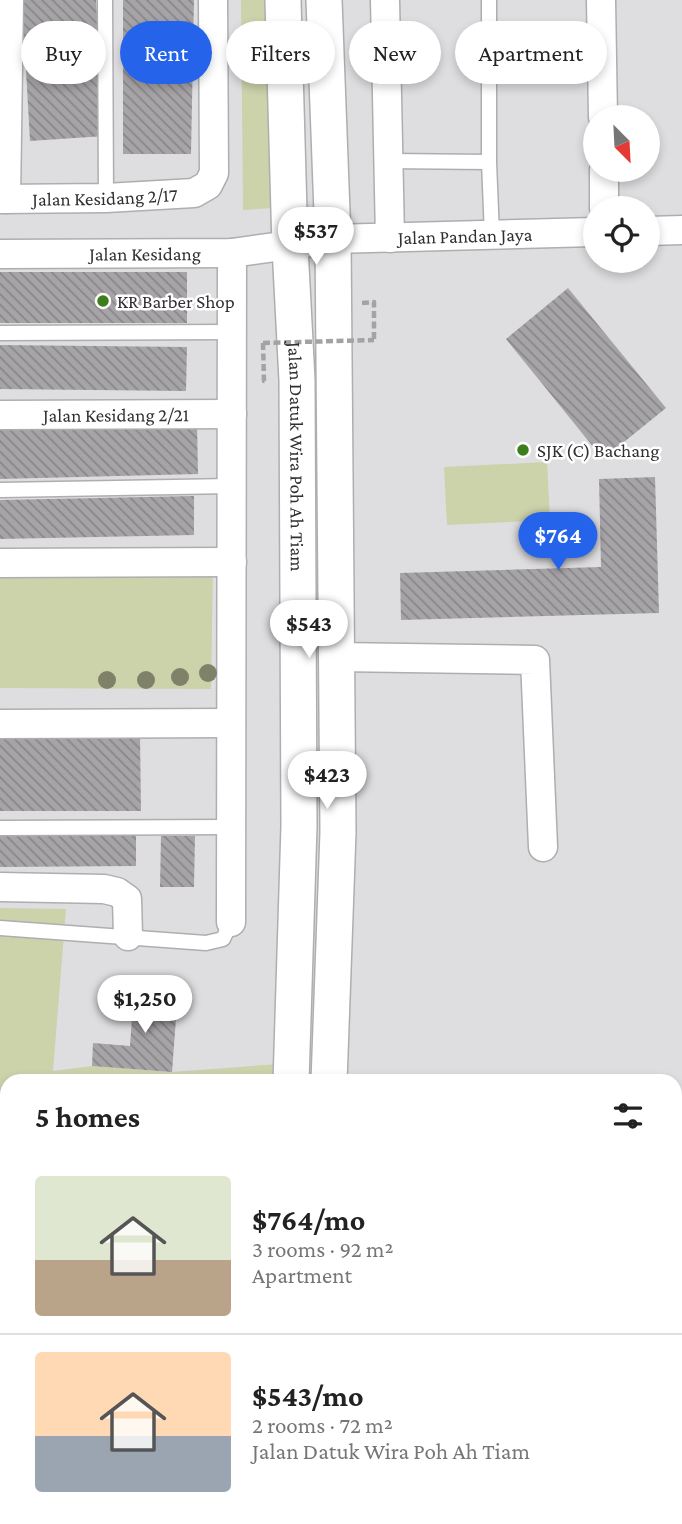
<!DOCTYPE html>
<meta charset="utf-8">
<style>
:root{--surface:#fff;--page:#f6f6f6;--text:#222;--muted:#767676;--line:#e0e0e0;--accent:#2563eb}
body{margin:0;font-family:"Crimson Pro",serif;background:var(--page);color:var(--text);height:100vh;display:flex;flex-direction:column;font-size:26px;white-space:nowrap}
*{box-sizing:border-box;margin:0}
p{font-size:23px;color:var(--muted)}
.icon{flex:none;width:38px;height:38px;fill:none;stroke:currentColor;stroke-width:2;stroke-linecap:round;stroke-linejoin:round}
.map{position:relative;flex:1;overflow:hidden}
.drawer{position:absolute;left:0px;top:1074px;width:682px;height:450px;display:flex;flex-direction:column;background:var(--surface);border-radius:21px 21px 0 0;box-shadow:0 4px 10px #0003}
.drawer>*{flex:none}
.hud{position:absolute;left:21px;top:21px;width:640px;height:63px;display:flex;gap:14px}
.needle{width:46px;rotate:156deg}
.tools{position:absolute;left:583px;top:105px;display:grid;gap:14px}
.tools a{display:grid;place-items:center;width:77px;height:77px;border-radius:50%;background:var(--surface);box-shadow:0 4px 10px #0003;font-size:35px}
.price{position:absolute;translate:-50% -60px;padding:0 16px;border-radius:24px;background:#fff;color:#222;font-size:23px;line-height:46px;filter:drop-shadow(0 2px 4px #0008)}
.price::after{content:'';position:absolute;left:50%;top:42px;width:21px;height:16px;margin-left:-10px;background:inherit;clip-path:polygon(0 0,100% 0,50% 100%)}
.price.selected{background:var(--accent);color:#fff}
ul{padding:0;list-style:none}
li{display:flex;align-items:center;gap:21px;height:175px;padding:0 35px}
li+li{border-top:2px solid var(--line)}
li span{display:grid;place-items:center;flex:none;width:196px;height:140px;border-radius:7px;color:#555}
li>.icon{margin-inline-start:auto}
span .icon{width:84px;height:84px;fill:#fffc;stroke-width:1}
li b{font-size:30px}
h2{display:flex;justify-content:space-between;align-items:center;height:84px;padding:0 35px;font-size:30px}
.pill{padding:0 24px;border-radius:32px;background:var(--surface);box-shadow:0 4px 10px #0003;font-size:24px;line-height:63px}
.pill.selected{background:var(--accent);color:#fff}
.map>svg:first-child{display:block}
.grass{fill:#ccd2aa}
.building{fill:url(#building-back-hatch)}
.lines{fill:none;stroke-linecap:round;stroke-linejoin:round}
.service-casing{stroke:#aeaeb1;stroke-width:17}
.minor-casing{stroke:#aeaeb1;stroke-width:31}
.tertiary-casing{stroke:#aeaeb1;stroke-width:38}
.secondary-casing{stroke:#aeaeb1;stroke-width:41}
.path{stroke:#a3a3a5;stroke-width:4.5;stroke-dasharray:7 3.5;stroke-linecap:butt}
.service{stroke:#fff;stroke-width:14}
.minor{stroke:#fff;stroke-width:28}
.tertiary{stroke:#fff;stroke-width:35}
.secondary{stroke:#f5dada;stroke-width:38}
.path-bridge{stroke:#a3a3a5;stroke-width:4.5;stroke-dasharray:7 3.5;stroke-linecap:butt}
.tree{fill:#7f8269}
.poi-dot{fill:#3d7d1c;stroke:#fff;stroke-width:2.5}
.labels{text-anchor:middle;stroke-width:5;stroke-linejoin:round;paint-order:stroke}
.street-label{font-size:19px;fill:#303031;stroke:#fff}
.poi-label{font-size:19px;fill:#303031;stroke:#fff;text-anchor:start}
</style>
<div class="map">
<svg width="682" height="1524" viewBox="0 0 682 1524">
<defs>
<pattern id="building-back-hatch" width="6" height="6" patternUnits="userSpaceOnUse" patternTransform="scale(1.75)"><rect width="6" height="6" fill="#a6a4a7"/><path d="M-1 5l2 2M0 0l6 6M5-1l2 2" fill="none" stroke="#888689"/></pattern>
</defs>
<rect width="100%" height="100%" fill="#dedee1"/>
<path class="grass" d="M 241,0 L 283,0 L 289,207 L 243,210 Z
M 547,462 L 550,520 L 447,525 L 444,467 Z
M 213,562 L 211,689 L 0,688 L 0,563 Z
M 0,908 L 66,909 L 53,1071 L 92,1066 L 172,1072 L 279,1064 L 277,1081 L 7,1082 L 7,1473 L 0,1471 Z"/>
<path class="building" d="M 22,0 L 96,0 L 105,136 L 30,141 Z
M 123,0 L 194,0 L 191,154 L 123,154 Z
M 0,272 L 187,272 L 187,323 L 0,323 Z
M 568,288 L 666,408 L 603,459 L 506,339 Z
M 0,345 L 187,347 L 186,391 L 0,389 Z
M 197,423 L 198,474 L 0,479 L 0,427 Z
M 655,477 L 659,613 L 401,620 L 400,573 L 601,567 L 599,479 Z
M 194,496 L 194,535 L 0,539 L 0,500 Z
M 140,736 L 141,811 L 0,811 L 0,739 Z
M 136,834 L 136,866 L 0,867 L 0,835 Z
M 161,836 L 195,836 L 194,887 L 160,887 Z
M 134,989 L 178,992 L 172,1072 L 92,1066 L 93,1043 L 130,1046 Z
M 0,1243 L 7,1243 L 7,1371 L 0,1371 Z"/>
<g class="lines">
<g class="service-casing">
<path id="service" d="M 105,0 L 106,198
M 489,0 L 489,162 L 492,235
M 388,161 L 489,162
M 0,333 L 231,332
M 0,490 L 232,486
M 0,828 L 231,827
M 0,928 L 206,943 L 223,939 L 231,922"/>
</g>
<g class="minor-casing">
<g id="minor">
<path d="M 385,0 L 390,238"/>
<path d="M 601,0 L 603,117"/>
<path d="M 604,170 L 604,208"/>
<path id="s1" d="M 0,199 L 106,198 L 194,193 L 208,185 L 214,173 L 213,0"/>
<path d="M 6,199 L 9,0"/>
<path d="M 648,231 L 682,230"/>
<path id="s2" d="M 0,254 L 232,253 L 333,239 L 595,232"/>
<path id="s3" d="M 0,415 L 232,414"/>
<path d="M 0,563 L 232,562"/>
<path d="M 337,657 L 535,660 L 543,847"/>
<path d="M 0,724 L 231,723"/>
<path d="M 0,887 L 104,889 L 117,892 L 127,899 L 128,936"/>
<path d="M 231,922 L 232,253"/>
<path d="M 617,1524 L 618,1517"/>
</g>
</g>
<g class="tertiary-casing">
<g id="tertiary">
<path id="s4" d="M 283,0 L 290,247 L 297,380 L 299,826 L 291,1082"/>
<path d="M 324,0 L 333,239 L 338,832 L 329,1082"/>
<path d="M 207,1524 L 211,1517"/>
<path d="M 247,1524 L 251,1517"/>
</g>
</g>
<g class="secondary-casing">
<path id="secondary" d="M 284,1517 L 285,1524"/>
</g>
<path class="path" d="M 362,303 L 374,302 L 374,340
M 263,343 L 264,381 L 268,381"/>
<use href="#service" class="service"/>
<use href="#minor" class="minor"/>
<use href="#tertiary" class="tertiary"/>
<use href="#secondary" class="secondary"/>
<path class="path-bridge" d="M 263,343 L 374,340"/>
</g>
<g class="tree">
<circle cx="208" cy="673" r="9"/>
<circle cx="180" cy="677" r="9"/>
<circle cx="107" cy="680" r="9"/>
<circle cx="146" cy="680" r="9"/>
</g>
<g class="poi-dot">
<circle cx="103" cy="301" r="7"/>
<circle cx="523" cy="450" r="7"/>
</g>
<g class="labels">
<g class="street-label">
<text dy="7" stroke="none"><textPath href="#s1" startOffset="105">Jalan Kesidang 2/17</textPath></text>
<text dy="7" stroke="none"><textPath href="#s2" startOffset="466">Jalan Pandan Jaya</textPath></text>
<text dy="7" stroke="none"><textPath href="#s2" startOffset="145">Jalan Kesidang</textPath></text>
<text dy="7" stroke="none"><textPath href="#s3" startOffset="116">Jalan Kesidang 2/21</textPath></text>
<text dy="7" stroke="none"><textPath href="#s4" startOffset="457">Jalan Datuk Wira Poh Ah Tiam</textPath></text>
</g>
<g class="poi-label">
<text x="117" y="308">KR Barber Shop</text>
<text x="537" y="457">SJK (C) Bachang</text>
</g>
</g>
</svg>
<div class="tools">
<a><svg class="needle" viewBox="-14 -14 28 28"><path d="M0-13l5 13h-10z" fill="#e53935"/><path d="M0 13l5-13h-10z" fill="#767676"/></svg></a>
<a><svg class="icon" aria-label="locate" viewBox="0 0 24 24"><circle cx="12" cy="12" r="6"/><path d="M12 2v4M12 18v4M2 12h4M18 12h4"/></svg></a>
</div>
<b class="price" style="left:316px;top:267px">$537</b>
<b class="price selected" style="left:558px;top:572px">$764</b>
<b class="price" style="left:309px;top:660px">$543</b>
<b class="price" style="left:327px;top:811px">$423</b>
<b class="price" style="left:145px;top:1035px">$1,250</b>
<div class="hud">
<a class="pill">Buy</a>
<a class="pill selected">Rent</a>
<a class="pill">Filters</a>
<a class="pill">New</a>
<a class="pill">Apartment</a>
</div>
<section class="drawer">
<h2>5 homes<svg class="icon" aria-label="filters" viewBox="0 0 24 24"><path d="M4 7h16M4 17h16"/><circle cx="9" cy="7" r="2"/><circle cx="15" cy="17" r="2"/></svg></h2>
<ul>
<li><span style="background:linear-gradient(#dfe7d0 60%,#b9a48a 0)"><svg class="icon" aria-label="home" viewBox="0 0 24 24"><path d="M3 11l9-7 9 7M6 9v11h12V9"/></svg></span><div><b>$764/mo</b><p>3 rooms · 92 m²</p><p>Apartment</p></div></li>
<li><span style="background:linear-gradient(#ffd9b3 60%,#9aa5b1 0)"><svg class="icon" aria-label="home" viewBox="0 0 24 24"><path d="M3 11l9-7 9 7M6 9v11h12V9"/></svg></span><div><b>$543/mo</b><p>2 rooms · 72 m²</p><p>Jalan Datuk Wira Poh Ah Tiam</p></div></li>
</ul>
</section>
</div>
